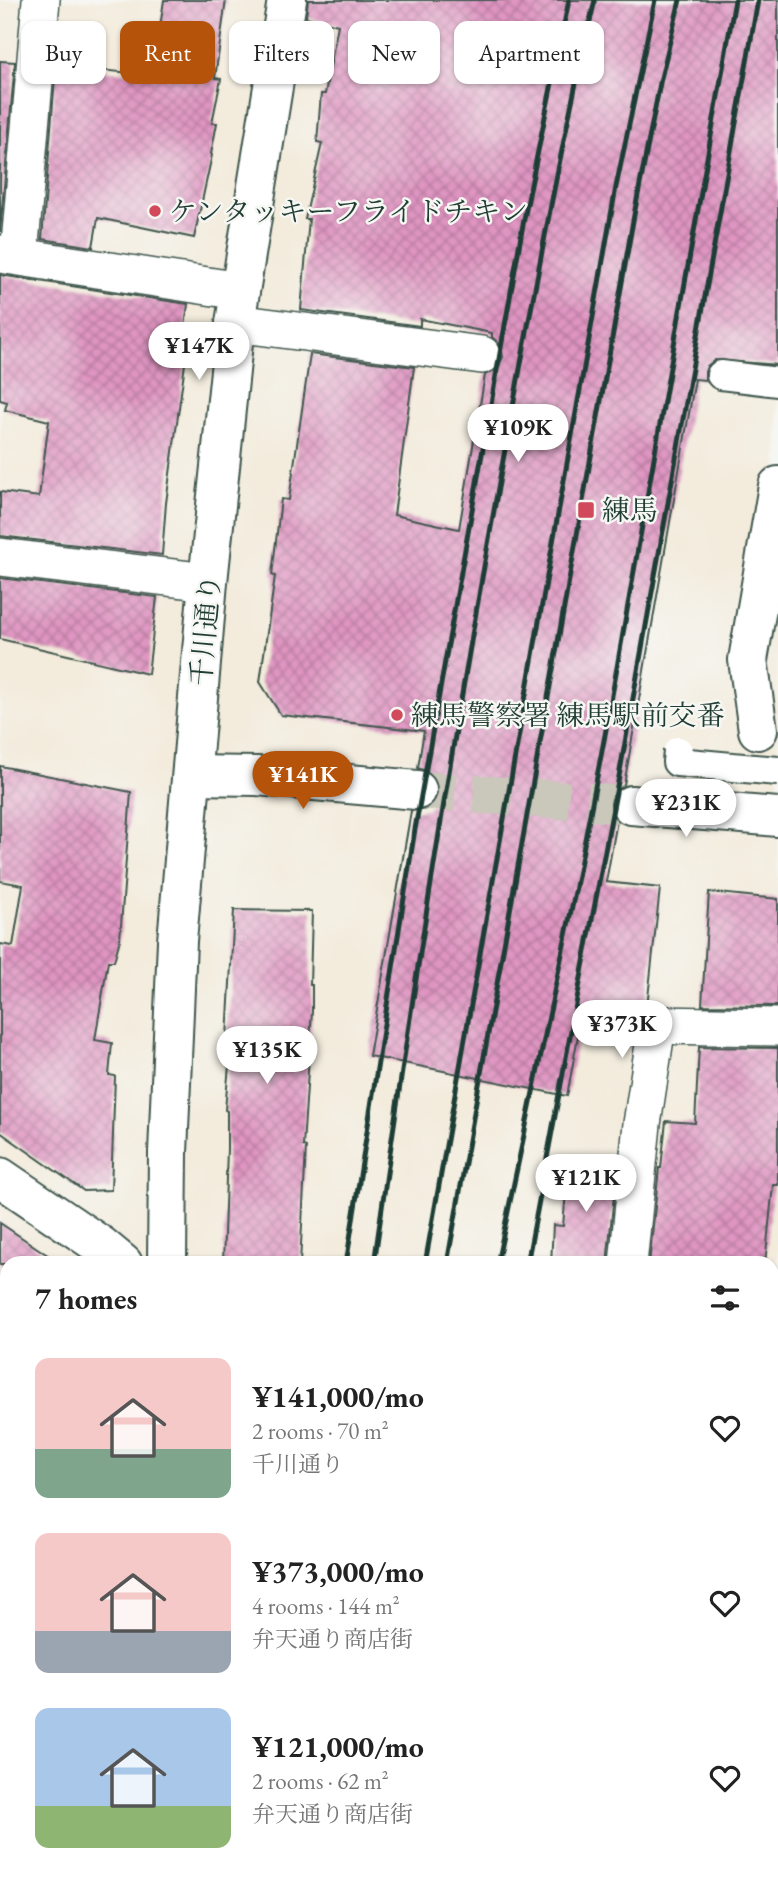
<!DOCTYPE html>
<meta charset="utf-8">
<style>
:root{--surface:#fff;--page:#f2f2f2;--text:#222;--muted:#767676;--accent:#b45309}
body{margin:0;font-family:"EB Garamond","Noto Serif JP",serif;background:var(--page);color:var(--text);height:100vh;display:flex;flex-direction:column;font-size:26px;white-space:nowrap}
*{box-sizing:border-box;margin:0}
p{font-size:23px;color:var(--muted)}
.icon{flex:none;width:38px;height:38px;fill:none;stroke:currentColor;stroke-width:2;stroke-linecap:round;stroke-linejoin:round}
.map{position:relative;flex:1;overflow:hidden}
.side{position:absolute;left:0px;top:1256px;width:779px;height:625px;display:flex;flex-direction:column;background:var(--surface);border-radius:21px 21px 0 0;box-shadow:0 2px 5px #0004}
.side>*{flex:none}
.guide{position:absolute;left:21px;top:21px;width:737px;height:63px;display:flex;gap:14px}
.price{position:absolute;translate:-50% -60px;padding:0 16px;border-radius:24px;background:#fff;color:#222;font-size:23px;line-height:46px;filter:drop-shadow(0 2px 4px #0008)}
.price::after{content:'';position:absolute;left:50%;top:42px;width:21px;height:16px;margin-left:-10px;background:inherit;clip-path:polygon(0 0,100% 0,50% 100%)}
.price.selected{background:var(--accent);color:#fff}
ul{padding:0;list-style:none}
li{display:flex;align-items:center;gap:21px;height:175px;padding:0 35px}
li span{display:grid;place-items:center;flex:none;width:196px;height:140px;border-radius:14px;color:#555}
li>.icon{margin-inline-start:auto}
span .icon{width:84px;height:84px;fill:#fffc;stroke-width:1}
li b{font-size:30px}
h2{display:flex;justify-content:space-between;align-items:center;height:84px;padding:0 35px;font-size:30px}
.pill{padding:0 24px;border-radius:14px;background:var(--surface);box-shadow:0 2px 5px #0004;font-size:24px;line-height:63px}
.pill.selected{background:var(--accent);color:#fff}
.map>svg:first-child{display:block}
.building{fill:url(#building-cross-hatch)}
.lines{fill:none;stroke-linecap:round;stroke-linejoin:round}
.tertiary-tunnel{stroke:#c9c8ba;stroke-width:38;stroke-dasharray:38 19;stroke-linecap:butt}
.pedestrian-casing{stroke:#3f574d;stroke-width:32}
.minor-casing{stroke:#3f574d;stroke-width:40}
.tertiary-casing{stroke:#3f574d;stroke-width:42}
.secondary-casing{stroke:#3f574d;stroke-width:42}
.pedestrian{stroke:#fff;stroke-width:28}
.minor{stroke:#fff;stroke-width:37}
.tertiary{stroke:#fff;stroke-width:38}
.secondary{stroke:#fff;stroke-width:38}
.rail{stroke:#1f3d34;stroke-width:5}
.pedestrian-bridge-casing{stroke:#3f574d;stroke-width:32;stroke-linecap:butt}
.pedestrian-bridge{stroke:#fff;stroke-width:28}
.poi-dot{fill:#d1495b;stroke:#f6f6f2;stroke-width:2.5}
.labels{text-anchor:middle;stroke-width:5;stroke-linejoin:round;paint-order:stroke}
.poi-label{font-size:28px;fill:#1f3d34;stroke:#f6f6f2;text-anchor:start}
.street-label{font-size:28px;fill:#1f3d34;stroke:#f6f6f2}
</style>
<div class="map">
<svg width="778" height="1881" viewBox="0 0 778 1881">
<defs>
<pattern id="building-cross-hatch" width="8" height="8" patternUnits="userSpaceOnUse" patternTransform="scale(1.75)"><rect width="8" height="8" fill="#e095c2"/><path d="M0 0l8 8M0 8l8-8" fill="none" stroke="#b57b9e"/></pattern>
</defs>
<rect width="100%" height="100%" fill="#f6f6f2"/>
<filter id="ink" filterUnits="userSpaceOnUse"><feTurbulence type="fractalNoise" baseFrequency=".0143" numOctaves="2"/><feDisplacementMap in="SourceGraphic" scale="14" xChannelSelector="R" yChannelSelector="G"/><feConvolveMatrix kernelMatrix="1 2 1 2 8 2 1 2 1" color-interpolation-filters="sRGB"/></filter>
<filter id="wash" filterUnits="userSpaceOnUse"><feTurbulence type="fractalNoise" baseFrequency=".00686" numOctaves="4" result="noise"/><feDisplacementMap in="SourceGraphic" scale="28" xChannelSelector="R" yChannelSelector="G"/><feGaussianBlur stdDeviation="1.57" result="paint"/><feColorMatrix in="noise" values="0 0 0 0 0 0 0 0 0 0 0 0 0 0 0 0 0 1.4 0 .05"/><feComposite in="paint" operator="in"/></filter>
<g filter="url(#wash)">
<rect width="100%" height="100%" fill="#f3ebdb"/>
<g id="blocks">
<path class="building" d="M 164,0 L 226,0 L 215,78 L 221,79 L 212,123 L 217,123 L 211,154 L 212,155 L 194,238 L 98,218 L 93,247 L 42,239 L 56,66 L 153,75 Z
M 308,0 L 778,0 L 778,365 L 715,360 L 707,366 L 705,372 L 705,380 L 695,379 L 624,785 L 613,792 L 609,804 L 611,814 L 617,821 L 606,882 L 660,888 L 647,1007 L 640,1012 L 637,1020 L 582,1014 L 567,1096 L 369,1056 L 411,811 L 427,809 L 435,802 L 439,793 L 437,781 L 430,773 L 418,768 L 424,731 L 281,715 L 260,682 L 275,576 L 272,575 L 281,499 L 289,500 L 310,354 L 414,367 L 394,515 L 459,529 L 485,375 L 498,368 L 503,357 L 501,346 L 492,337 L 492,333 L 420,319 L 420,326 L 301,310 L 309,219 L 305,219 L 322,143 L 317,142 L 321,94 L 325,94 L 338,25 L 306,17 Z
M 0,61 L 15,62 L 0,232 Z
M 0,275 L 188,304 L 182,349 L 187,349 L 166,503 L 162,555 L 0,536 L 0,492 L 39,497 L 49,421 L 5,410 L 7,402 L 0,400 Z
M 0,578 L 157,597 L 148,674 L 0,639 Z
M 0,766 L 131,792 L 120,939 L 114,961 L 108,961 L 95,1040 L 112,1043 L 109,1075 L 115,1076 L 111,1190 L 84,1191 L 0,1132 L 0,944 L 13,946 L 23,885 L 0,881 Z
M 709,892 L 778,899 L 778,1006 L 702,1005 Z
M 234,910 L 312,911 L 310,985 L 312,985 L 312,1011 L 303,1146 L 306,1147 L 300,1264 L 223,1264 L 227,1149 L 227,1111 L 225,1110 L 229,1065 L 227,1065 L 227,1038 Z
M 699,1047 L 778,1048 L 778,1185 L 773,1185 L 765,1264 L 649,1264 L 659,1168 L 661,1168 L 666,1121 L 695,1123 Z
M 569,1158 L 617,1164 L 607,1264 L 551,1264 L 553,1225 L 563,1226 Z
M 0,1223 L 61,1264 L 0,1264 Z"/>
</g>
</g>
<g filter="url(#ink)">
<use href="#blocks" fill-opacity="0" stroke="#3f574d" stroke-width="2"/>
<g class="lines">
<path class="tertiary-tunnel" d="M 417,790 L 631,805"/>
<g class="pedestrian-casing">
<path id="pedestrian" d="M 721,375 L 778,382"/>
</g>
<g class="minor-casing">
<path id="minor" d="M 0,254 L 240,291
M 19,256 L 41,0
M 235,323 L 482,355
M 0,557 L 208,582
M 628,1264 L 642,1124 L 657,1025 L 778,1027
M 772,1767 L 778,1767
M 507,1881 L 508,1874"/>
</g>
<g class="tertiary-casing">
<path id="tertiary" d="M 758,730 L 748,660 L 778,486
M 192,775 L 257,776 L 417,790
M 631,805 L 778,817
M 0,1585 L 7,1572"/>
</g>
<g class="secondary-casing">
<path id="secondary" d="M 0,1177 L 100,1245 L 123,1264
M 167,1264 L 168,1153 L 177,941 L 208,582 L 235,323 L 287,0
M 772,1334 L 778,1334
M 139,1881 L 140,1874"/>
</g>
<use href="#pedestrian" class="pedestrian"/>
<use href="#minor" class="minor"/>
<use href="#tertiary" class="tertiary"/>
<use href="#secondary" class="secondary"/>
<path class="rail" d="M 346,1264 L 414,835 L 524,219 L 569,0
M 374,1264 C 414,980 459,698 511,417 C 537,278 562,138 595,0
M 425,1264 L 616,187 L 655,0
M 447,1264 L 634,215 L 661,78 L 680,0
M 497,1264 L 575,892 L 605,735 L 735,0
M 527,1264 L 620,771 L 758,0
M 258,1881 L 259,1874
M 295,1881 L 296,1874
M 317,1881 L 318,1874
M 344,1881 L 345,1874
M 375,1881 L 376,1874
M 407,1881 L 408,1874"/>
<g class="pedestrian-bridge-casing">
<path id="pedestrian-bridge" d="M 678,751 L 677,762 L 778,771"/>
</g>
<use href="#pedestrian-bridge" class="pedestrian-bridge"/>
</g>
</g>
<g class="poi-dot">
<circle cx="155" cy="211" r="7"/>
<rect x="577" y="501" width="18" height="18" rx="3.5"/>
<circle cx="397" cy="715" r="7"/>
</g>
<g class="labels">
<g class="poi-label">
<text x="169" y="221">ケンタッキーフライドチキン</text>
<text x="602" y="520">練馬</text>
<text x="411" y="725">練馬警察署 練馬駅前交番</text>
</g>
<g class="street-label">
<text transform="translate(205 630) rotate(-85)" y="10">千川通り</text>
</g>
</g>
</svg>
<b class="price" style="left:199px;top:382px">¥147K</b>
<b class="price" style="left:518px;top:464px">¥109K</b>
<b class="price selected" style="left:303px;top:811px">¥141K</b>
<b class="price" style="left:686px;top:839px">¥231K</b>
<b class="price" style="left:622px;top:1060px">¥373K</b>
<b class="price" style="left:267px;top:1086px">¥135K</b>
<b class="price" style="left:586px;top:1214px">¥121K</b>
<div class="guide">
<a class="pill">Buy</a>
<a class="pill selected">Rent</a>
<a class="pill">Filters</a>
<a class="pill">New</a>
<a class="pill">Apartment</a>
</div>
<section class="side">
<h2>7 homes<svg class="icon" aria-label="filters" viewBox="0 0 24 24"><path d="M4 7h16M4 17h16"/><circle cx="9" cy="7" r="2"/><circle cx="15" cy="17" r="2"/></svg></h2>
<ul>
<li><span style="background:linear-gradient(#f6c9c9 65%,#7fa58c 0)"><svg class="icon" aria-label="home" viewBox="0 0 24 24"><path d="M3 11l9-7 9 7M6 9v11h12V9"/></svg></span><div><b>¥141,000/mo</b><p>2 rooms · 70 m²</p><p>千川通り</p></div><svg class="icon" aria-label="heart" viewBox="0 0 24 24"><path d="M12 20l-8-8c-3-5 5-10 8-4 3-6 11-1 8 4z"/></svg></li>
<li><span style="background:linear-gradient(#f6c9c9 70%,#9aa5b1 0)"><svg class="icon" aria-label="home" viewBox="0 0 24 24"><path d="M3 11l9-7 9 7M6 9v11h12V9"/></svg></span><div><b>¥373,000/mo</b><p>4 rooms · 144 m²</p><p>弁天通り商店街</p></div><svg class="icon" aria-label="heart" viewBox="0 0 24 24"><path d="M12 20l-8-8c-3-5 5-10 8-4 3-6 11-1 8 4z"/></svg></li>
<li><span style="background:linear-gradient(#a9c7e8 70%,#8fb573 0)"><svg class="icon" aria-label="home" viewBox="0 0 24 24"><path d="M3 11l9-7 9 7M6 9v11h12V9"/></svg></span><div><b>¥121,000/mo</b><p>2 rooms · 62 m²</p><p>弁天通り商店街</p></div><svg class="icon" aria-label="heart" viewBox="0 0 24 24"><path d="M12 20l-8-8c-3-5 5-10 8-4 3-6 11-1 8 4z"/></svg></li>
</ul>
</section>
</div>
